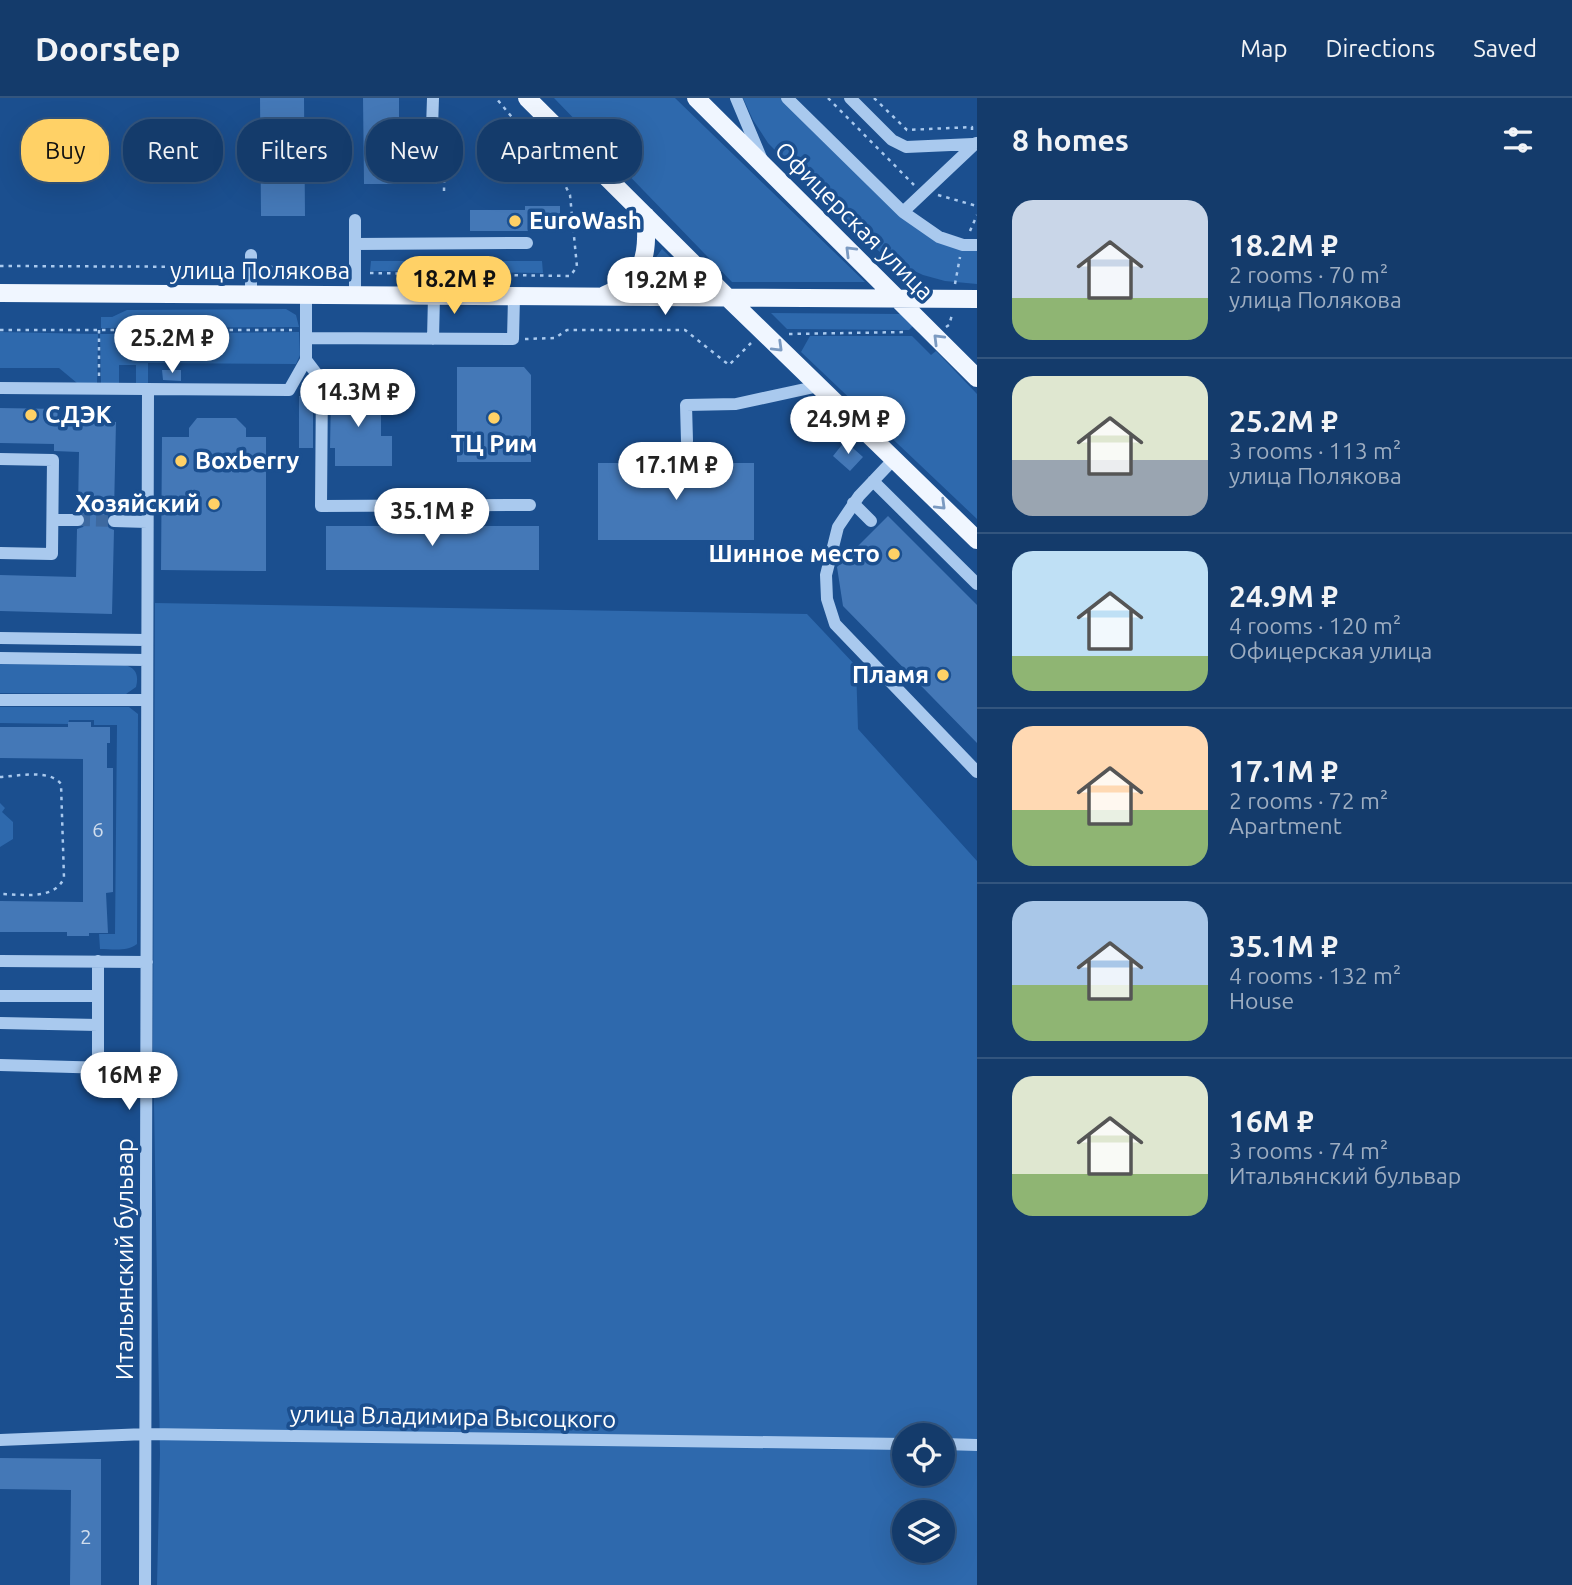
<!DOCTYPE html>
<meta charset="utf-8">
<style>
:root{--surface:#143b6b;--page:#1d4271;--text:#f1f3f6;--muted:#9dadc1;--line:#33557e;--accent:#ffd166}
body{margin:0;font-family:Ubuntu,sans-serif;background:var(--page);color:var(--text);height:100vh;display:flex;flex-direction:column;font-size:26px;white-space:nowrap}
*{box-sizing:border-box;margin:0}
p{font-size:23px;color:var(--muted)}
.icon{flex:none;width:38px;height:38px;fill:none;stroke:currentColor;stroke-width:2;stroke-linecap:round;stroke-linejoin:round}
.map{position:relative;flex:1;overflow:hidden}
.details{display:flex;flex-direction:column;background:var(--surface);width:595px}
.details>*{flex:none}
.banner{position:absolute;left:21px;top:21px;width:665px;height:63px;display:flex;gap:14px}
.fabs{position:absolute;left:892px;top:1325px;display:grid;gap:14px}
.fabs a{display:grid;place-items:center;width:63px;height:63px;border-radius:50%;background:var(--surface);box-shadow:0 7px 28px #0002,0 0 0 2px var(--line);font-size:35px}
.price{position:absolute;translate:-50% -60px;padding:0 16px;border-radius:24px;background:#fff;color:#222;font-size:23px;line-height:46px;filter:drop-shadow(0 2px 4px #0008)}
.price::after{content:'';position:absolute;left:50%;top:42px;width:21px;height:16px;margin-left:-10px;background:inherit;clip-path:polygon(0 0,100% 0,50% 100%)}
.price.selected{background:var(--accent);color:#111}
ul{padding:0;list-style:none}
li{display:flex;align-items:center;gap:21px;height:175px;padding:0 35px}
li+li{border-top:2px solid var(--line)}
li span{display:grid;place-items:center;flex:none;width:196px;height:140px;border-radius:21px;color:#555}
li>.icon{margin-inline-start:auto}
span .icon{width:84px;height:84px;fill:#fffc;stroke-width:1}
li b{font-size:30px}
h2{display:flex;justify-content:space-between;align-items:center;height:84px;padding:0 35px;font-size:30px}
.chip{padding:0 24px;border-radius:28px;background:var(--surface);box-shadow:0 7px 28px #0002,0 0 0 2px var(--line);font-size:24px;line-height:63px}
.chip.selected{background:var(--accent);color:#111}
header{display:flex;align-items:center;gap:42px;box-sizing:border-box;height:98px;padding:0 35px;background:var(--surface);border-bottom:2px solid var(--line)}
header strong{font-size:33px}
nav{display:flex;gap:38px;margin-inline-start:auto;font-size:24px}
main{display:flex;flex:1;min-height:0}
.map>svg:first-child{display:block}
.green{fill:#2e69ad;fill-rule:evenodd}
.building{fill:#4478b7}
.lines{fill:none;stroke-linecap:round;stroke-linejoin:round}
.minor-tunnel{stroke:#3d69a0;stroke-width:12;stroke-dasharray:12 6;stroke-linecap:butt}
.path{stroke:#a9c9ee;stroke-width:2.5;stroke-dasharray:3.5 5;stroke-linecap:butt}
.minor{stroke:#a9c9ee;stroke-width:12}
.major{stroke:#f0f6ff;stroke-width:18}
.oneway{stroke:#7b9ac1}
.poi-dot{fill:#ffd166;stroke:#1b4f8f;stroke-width:2.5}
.labels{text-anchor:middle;stroke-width:7;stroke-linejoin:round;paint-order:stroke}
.number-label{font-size:21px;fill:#d0dded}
.poi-label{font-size:24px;font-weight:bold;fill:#fff;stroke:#1b4f8f;text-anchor:start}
.street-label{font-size:24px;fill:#fff;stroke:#1b4f8f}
</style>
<header>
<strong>Doorstep</strong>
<nav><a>Map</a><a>Directions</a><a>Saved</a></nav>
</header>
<main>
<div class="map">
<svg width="977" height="1487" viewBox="0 0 977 1487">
<rect width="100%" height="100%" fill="#1b4f8f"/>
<path class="green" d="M 554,0 L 675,0 L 865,184 L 732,184 Z
M 743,0 L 781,0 L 896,114 L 977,151 L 977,186 L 945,183 L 923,177 L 887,160 L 852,130 L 768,45 L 753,22 Z
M 662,151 L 695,183 L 638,184 Z
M 371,163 L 542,163 L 543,175 L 370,173 Z
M 286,211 L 296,217 L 299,229 L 101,230 L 101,219 L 112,219 L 127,212 Z
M 771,215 L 901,216 L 913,228 L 909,232 L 787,231 Z
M 0,234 L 98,236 L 97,285 L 77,285 L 59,270 L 0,270 Z
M 299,234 L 300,257 L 296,266 L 148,265 L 148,286 L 136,286 L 136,267 L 119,267 L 119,285 L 101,286 L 100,236 Z
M 810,238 L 912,238 L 931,257 L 936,253 L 977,296 L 977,421 L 801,254 Z
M 155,505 L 807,516 L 856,568 L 858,631 L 977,763 L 977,1487 L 157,1487 L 160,1356 L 153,948 ZM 905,1337 L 943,1337 L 943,1376 L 905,1376 ZM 905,1414 L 943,1414 L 943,1452 L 905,1452 Z
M 0,566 L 125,567 C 136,570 139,577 136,589 L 126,596 L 0,595 Z
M 0,609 L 129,609 L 138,616 L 137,846 C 127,854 112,851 100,851 L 99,836 L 115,836 L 117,627 L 94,627 L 94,622 L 69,622 L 68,626 L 0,625 Z
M 0,705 L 5,710 L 2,714 L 13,724 L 13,741 L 0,749 Z"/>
<path class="building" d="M 260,0 L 304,0 L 305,118 L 261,118 Z
M 363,0 L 399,0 L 399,54 L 437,54 L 437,86 L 364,86 Z
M 525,108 L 560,108 L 560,133 L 470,133 L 470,112 L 525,112 Z
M 457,269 L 524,269 L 531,277 L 531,364 L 457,364 Z
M 162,272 L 181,272 L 181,283 L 163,282 Z
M 334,288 L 376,288 L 376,317 L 381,317 L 381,338 L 392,338 L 392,368 L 335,368 L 335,350 L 330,350 L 331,298 L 334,298 Z
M 299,298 L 313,298 L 313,350 L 299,350 Z
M 0,310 L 58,311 L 57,323 L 116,324 L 114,414 L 107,418 L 105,423 L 109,430 L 114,432 L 112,516 L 0,513 L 0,477 L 76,479 L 77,431 L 83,429 L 87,423 L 85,417 L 78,413 L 79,354 L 54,353 L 54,346 L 0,345 Z
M 197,320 L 236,320 L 246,330 L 246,339 L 266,339 L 266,473 L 161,472 L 162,339 L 189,339 L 189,330 Z
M 845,343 L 863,359 L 850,373 L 833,358 Z
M 598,365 L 754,365 L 754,442 L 598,442 Z
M 888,418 L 977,507 L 977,645 L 843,508 L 837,469 Z
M 326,428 L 539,428 L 539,472 L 326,472 Z
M 68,624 L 91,624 L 91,629 L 110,629 L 110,645 L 107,645 L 107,670 L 113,670 L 113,794 L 106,795 L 108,835 L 89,835 L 89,838 L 67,838 L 67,834 L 0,834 L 0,803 L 83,804 L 83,661 L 0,660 L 0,629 L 68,629 Z
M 0,1360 L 101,1361 L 101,1487 L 70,1487 L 71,1392 L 0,1391 Z"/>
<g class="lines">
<path class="minor-tunnel" d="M 78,422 L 114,423"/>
<path class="path" d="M 828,0 L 914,87
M 874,0 L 907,32 L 972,29 L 972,33
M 444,93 L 445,35
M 938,97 L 977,108
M 970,133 L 977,117
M 0,168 L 238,169
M 262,169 L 343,169
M 370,175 L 570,178 L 577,169 L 570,97 L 560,77 L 496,0
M 955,186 L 960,159
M 946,229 L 949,227 L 952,217
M 0,232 L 292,232
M 99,232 L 99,278
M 789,236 L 908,234
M 525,241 L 555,240 L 567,232 L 685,232 L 729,267 L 751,245
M 0,679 C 17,678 50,671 61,686 L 64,780 C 54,803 21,796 0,796"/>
<path class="minor" d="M 736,0 L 762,62
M 787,0 L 903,114 L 939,139 L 963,147 L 977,147
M 850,0 L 892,42 L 906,49 L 973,46
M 432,30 L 433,0
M 903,114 L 976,45
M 355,122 L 355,198
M 355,146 L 527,145
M 251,157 L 251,197
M 306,240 L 513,241 L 514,199
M 433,241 L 434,198
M 306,262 L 322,283 L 321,408 L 530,407
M 0,290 L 289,292 L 306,262 L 306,197
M 687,343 L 686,307 L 736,306 L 819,288
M 0,361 L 53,362 L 52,456 L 0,455
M 894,361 L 859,398 L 838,429 L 826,477 L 827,501 L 835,526 L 977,674
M 873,383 L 977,486
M 853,405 L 871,423
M 53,422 L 78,422
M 114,423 L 147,424
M 0,540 L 146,542
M 0,560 L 146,562
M 0,602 L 147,602
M 0,863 L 147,864
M 0,898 L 98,898
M 0,925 L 98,927
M 0,967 L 146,971
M 98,969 L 98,863
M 0,1342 L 146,1336 L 905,1346
M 943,1346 L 977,1347
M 145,1487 L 148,292"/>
<path class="major" d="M 527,0 L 729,201 L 977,442
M 696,0 L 977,280
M 0,195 L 977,201
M 605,197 C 646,178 647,161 646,118"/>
</g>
<defs><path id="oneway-chevron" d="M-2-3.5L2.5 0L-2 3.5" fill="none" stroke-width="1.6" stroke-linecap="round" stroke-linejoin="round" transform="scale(1.75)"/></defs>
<g class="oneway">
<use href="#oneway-chevron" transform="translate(850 153) rotate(-135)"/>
<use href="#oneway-chevron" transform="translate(938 241) rotate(-135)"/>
<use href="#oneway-chevron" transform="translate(778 249) rotate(44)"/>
<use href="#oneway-chevron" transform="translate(941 407) rotate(44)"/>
</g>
<g class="poi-dot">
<circle cx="515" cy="123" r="7"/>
<circle cx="31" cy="317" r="7"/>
<circle cx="494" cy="320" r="7"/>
<circle cx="181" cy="363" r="7"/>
<circle cx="214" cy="406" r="7"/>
<circle cx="894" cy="456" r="7"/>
<circle cx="943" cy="577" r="7"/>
</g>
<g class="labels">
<g class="number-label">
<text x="98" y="739">6</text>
<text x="86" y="1446">2</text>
</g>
<g class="poi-label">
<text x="529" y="131">EuroWash</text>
<text x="45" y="325">СДЭК</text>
<text x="494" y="354" text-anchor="middle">ТЦ Рим</text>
<text x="195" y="371">Boxberry</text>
<text x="200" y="414" text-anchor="end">Хозяйский</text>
<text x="880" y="464" text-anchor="end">Шинное место</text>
<text x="929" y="585" text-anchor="end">Пламя</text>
</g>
<g class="street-label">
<text transform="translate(854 123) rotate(45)" y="8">Офицерская улица</text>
<text x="260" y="181">улица Полякова</text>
<text transform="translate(125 1161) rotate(-90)" y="8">Итальянский бульвар</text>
<text transform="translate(453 1319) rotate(1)" y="8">улица Владимира Высоцкого</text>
</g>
</g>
</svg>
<div class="fabs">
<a><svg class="icon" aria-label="locate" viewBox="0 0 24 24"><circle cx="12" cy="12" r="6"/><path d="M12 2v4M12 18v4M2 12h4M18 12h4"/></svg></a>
<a><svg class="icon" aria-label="layers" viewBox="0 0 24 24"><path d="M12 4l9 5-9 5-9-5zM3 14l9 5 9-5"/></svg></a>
</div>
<b class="price selected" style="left:454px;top:218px">18.2M ₽</b>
<b class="price" style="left:665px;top:219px">19.2M ₽</b>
<b class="price" style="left:172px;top:277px">25.2M ₽</b>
<b class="price" style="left:358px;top:331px">14.3M ₽</b>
<b class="price" style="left:848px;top:358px">24.9M ₽</b>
<b class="price" style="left:676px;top:404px">17.1M ₽</b>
<b class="price" style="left:432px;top:450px">35.1M ₽</b>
<b class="price" style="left:129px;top:1014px">16M ₽</b>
<div class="banner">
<a class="chip selected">Buy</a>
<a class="chip">Rent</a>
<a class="chip">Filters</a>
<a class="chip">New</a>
<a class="chip">Apartment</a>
</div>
</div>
<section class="details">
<h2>8 homes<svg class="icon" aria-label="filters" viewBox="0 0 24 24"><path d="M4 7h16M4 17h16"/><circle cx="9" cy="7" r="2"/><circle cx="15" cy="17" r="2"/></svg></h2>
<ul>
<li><span style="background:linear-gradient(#c9d6e8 70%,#8fb573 0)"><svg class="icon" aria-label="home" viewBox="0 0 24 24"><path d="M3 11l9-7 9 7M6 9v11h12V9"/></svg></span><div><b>18.2M ₽</b><p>2 rooms · 70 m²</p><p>улица Полякова</p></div></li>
<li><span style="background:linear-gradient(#dfe7d0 60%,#9aa5b1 0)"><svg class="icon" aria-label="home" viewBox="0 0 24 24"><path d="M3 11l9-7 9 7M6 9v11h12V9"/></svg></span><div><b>25.2M ₽</b><p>3 rooms · 113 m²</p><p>улица Полякова</p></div></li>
<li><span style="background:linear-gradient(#bfe0f5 75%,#8fb573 0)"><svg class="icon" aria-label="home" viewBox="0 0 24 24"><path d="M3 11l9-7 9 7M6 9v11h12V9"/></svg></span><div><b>24.9M ₽</b><p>4 rooms · 120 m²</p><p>Офицерская улица</p></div></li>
<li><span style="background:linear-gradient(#ffd9b3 60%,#8fb573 0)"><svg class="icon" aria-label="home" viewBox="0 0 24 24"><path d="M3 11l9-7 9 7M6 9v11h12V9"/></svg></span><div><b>17.1M ₽</b><p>2 rooms · 72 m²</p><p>Apartment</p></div></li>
<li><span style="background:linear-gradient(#a9c7e8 60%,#8fb573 0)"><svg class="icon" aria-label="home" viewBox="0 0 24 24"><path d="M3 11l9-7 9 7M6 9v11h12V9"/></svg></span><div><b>35.1M ₽</b><p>4 rooms · 132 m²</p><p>House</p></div></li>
<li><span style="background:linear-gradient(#dfe7d0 70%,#8fb573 0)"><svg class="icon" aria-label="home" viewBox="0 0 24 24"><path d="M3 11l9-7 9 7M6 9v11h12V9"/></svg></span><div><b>16M ₽</b><p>3 rooms · 74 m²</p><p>Итальянский бульвар</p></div></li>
</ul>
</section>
</main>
